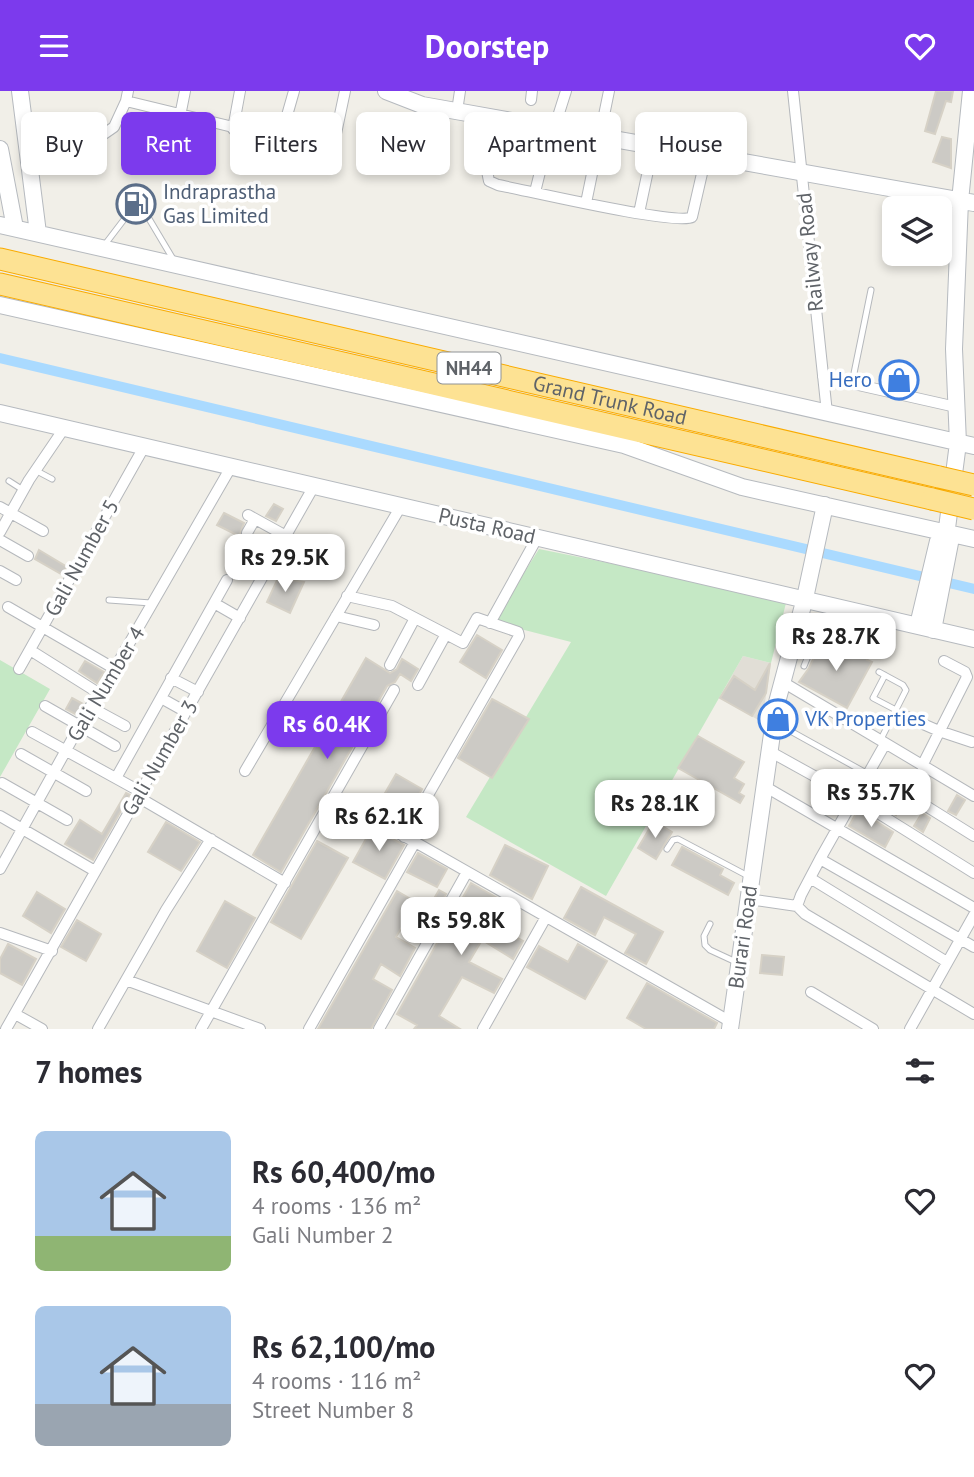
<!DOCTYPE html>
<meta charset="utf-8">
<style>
:root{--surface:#fff;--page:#f7f7f7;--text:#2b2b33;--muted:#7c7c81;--accent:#7c3aed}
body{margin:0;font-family:"PT Sans",sans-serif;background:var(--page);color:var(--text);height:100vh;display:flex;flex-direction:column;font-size:26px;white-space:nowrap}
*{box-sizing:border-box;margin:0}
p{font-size:23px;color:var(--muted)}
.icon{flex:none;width:38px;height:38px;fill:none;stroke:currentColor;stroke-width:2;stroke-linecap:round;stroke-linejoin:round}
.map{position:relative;height:938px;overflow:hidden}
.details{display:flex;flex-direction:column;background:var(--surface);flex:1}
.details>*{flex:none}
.top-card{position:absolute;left:21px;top:21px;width:933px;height:63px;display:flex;gap:14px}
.controls{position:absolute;left:882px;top:105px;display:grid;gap:14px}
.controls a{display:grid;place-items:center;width:70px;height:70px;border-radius:10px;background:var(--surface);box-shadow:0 4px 10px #0003;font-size:35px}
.price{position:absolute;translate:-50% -60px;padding:0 16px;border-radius:14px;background:#fff;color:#222;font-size:23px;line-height:46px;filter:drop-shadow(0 2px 4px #0008)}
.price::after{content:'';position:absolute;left:50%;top:42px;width:21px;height:16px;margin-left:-10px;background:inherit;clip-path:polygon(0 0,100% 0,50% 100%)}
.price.active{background:var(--accent);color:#fff}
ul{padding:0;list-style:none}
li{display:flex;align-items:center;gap:21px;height:175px;padding:0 35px}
li span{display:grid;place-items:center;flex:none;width:196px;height:140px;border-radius:10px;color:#555}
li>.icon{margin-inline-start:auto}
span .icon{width:84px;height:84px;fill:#fffc;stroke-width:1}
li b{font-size:30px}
h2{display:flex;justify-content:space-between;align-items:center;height:84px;padding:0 35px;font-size:30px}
.tag{padding:0 24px;border-radius:10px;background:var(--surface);box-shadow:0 4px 10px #0003;font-size:24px;line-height:63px}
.tag.active{background:var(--accent);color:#fff}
header{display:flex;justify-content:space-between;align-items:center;height:91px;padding:0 35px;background:var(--accent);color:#fff;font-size:32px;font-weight:600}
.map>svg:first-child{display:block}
.education{fill:#e1ded6}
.green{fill:#c5e8c5}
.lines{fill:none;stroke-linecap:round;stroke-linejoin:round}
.canal{stroke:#aadaff;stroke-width:10}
.building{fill:#cccac5;stroke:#d6d1c6;stroke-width:2}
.lane-casing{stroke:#b5b8bc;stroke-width:7}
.street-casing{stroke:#b5b8bc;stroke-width:12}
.secondary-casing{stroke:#b6babf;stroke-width:18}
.highway-casing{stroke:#f9ab00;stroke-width:23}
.lane{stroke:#fff;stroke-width:5}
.street{stroke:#fff;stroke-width:10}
.secondary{stroke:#fff;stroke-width:16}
.highway{stroke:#fde293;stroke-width:21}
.highway-bridge-casing{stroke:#f9ab00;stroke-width:23;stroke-linecap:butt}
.highway-bridge{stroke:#fde293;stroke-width:21}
.labels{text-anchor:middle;stroke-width:7;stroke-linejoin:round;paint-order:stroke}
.shield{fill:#fff;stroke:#8f9295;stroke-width:2}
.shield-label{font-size:19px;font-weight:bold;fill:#5f6368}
.service-label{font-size:21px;fill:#4e5e75;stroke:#fff;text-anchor:start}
.street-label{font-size:21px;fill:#5f6368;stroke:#fff}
.shop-label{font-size:21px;fill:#366cbe;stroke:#fff;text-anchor:end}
</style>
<header><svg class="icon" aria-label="menu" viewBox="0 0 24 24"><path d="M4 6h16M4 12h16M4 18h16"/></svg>Doorstep<svg class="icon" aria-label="heart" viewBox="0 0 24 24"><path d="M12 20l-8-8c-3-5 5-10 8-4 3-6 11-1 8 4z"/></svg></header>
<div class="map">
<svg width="974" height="938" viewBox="0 0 974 938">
<rect width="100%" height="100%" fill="#f1efe8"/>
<path class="education" d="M 743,565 L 771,572 L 762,631 L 719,607 Z"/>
<path class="green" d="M 539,458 L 787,508 L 771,572 L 743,565 L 606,805 L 466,726 L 571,551 L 493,531 Z
M 0,569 L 50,598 L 0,686 Z"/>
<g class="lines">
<path class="canal" d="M 0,267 L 974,498"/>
</g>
<path class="building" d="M 936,0 L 953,0 L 951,11 L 946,10 L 935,43 L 925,40 Z
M 942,46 L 951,48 L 951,77 L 933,71 Z
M 130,102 L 145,104 L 143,115 L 132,113 L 128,115 Z
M 274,413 L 283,418 L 276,430 L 266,425 Z
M 224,422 L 244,432 L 239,445 L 217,434 Z
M 39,459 L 67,476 L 63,484 L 35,468 Z
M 278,487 L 304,491 L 290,522 L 267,511 Z
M 477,544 L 502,559 L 486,587 L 460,571 Z
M 822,549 L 848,562 L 852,562 L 855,558 L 869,565 L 867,569 L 872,571 L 847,617 L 799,591 L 809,577 Z
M 366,567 L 390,582 L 397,578 L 402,568 L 418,578 L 411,590 L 400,583 L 395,591 L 387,595 L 281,781 L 253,764 Z
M 85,570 L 104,581 L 97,592 L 79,580 Z
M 770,572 L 766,602 L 752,625 L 720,607 L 734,585 L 755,599 Z
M 72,607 L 83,613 L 77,624 L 66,618 Z
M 492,608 L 529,628 L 492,687 L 458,667 Z
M 698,645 L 744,671 L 734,687 L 744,693 L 739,702 L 744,705 L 740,712 L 678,677 Z
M 396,683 L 422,698 L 401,735 L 374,721 Z
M 886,699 L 904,710 L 896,724 L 878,713 Z
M 126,702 L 130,704 L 93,769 L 65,753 L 80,729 L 102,743 Z
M 957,704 L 965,709 L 956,724 L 948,720 Z
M 858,719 L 893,741 L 885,756 L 849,735 Z
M 922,722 L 930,727 L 923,741 L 914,735 Z
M 654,730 L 672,741 L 656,768 L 638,757 Z
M 166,731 L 200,751 L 181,780 L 148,761 Z
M 372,737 L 404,754 L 385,788 L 353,771 Z
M 317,750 L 348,767 L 301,848 L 271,831 Z
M 505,754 L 548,775 L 532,808 L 490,784 Z
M 682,756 L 723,778 L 720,784 L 734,792 L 728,804 L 672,774 Z
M 418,762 L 447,778 L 437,796 L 407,781 Z
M 471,792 L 520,820 L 508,842 L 523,850 L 513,868 L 482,849 L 469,871 L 502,888 L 494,902 L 462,886 L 439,925 L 460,938 L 414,938 L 417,934 L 397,923 Z
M 581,796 L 663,841 L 646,873 L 625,862 L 636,843 L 604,826 L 595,844 L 564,827 Z
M 439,799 L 446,803 L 430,832 L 411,821 L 396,846 L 415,857 L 400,885 L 381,873 L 373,888 L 392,899 L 371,938 L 318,938 L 397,800 L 428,818 Z
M 37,801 L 65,818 L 51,842 L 23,825 Z
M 225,810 L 255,827 L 227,877 L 197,860 Z
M 77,829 L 101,843 L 86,870 L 61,856 Z
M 8,853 L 36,868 L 22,894 L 0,882 L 0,868 Z
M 578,853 L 607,870 L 585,908 L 527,876 L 539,855 L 568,871 Z
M 762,864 L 784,866 L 782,884 L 760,882 Z
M 647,892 L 717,932 L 714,938 L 646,938 L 627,927 Z"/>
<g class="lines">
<g class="lane-casing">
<path id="lane" d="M 103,156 L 132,118 L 145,121 L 173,168
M 852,292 L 871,199
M 35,379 L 52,388
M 9,390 L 23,399
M 109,509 L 151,512
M 801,532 L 850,557
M 804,575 L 818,541
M 879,581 L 903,594 L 906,599 L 880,650
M 885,584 L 873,607 L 896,619
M 776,632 L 868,683
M 667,758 L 673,749 L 678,748 L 748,785
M 710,833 L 704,845 L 705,854 L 710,859 L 736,871"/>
</g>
<g class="street-casing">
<path id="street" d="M 128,0 L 126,10 L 327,59 L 334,52 L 345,0
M 793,0 L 827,322
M 531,9 L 532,0
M 457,20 L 460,0
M 180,25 L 185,0
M 496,27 L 487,80 L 489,90 L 498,94 C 525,99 677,135 692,126 L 706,65
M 25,38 L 101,45 L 114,36 L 126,10
M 233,38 L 240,0
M 554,38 L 566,0
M 280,49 L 294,0
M 535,101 L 551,37
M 586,112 L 609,0
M 639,122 L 653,56
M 823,286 L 956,316
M 0,416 L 43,440
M 248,424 L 286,445
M 0,441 L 29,389 L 65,336
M 247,442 L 255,428
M 0,449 L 28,465
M 0,480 L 16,489
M 347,505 L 392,515 L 463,552 L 477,527 L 518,541 L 519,545 L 404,746
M 214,512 L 240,527
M 8,516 L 115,578
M 336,525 L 374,534
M 490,532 L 537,447
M 30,559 L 100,603
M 390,574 L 415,527
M 19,578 L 144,356
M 171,587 L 198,601
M 781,590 L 974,705
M 418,594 L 446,543
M 161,607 L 186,621
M 45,615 L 115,655
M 90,616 L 125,635
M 907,626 L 939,640 L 972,651
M 32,641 L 141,701
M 769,660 L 854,707 L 974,782
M 21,663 L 86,700
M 922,675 L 967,586 L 965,581 L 944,570
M 245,680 L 401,415
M 870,680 L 974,745
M 116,687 L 227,489
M 2,692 L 67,729
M 764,695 L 974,817
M 138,706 L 285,792
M 333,708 L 415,751 L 731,931
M 0,725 L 95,780
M 820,768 L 974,856
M 0,778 L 90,616 L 100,603 L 231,376
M 810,787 L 947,871
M 748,808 L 797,815 L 805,823 L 974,923
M 797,815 L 801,804 L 820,768 L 885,653
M 0,842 L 52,860
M 126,889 L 260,938
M 811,901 L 873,938
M 15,923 L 42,938
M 6,938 L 314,395
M 98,938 L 166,819 L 211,748
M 201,938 L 394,599
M 309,938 L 415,751
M 379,938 L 467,781
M 483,938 L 546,826
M 910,938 L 974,824"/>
</g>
<g class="secondary-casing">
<path id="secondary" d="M 20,0 L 38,142
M 386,0 L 422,14 L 974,112
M 0,58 L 15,137
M 0,134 L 974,355
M 0,214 L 624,354 L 742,396 L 974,448
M 0,322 L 974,548
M 918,534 L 938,450 L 946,445
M 933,539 L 950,452 L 946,445 L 958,352 L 954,258 L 960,110 L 971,0
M 730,938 L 776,615 L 805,507 L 825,414"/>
</g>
<g class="highway-casing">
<g id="highway">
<path id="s1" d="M 0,168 L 939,386"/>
<path d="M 0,193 L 932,408"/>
</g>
</g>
<use href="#lane" class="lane"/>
<use href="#street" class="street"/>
<use href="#secondary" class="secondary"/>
<use href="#highway" class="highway"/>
<g class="highway-bridge-casing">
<path id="highway-bridge" d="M 939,386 L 974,394
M 932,408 L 974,418"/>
</g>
<use href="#highway-bridge" class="highway-bridge"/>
</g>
<defs>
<g id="fuel-ring" transform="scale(2.0125)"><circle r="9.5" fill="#fff" stroke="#5c6f8a" stroke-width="1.5"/><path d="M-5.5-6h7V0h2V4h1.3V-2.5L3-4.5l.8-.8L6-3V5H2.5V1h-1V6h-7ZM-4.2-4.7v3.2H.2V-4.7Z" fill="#5c6f8a"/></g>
<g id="shop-ring" transform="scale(2.0125)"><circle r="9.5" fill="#fff" stroke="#3f7fe0" stroke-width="1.5"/><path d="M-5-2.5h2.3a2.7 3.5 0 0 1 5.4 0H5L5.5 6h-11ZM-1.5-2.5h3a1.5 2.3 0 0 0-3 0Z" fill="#3f7fe0"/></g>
</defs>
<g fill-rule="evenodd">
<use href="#fuel-ring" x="136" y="113"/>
<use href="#shop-ring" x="899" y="289"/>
<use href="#shop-ring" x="778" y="628"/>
</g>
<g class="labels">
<rect class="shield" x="437.5" y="261.5" width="63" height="31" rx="5"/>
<g class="shield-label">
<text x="469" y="284">NH44</text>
</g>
<g class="service-label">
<text x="163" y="108">Indraprastha<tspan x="163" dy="24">Gas Limited</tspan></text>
</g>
<g class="street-label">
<text transform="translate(810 161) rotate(-96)" y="7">Railway Road</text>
<text dy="7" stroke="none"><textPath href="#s1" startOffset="626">Grand Trunk Road</textPath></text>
<text transform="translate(487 435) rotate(13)" y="7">Pusta Road</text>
<text transform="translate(82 467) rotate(-61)" y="7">Gali Number 5</text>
<text transform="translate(106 593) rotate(-59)" y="7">Gali Number 4</text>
<text transform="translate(160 667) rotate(-60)" y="7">Gali Number 3</text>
<text transform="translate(743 846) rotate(-82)" y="7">Burari Road</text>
</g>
<g class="shop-label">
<text x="872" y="296">Hero</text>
<text x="805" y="635" text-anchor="start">VK Properties</text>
</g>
</g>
</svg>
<div class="controls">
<a><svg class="icon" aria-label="layers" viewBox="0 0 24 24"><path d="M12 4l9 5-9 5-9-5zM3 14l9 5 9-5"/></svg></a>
</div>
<b class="price" style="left:285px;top:503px">Rs 29.5K</b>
<b class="price" style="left:836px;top:582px">Rs 28.7K</b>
<b class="price active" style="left:327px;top:670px">Rs 60.4K</b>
<b class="price" style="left:871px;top:738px">Rs 35.7K</b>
<b class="price" style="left:655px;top:749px">Rs 28.1K</b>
<b class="price" style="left:379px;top:762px">Rs 62.1K</b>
<b class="price" style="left:461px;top:866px">Rs 59.8K</b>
<div class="top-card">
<a class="tag">Buy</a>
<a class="tag active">Rent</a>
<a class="tag">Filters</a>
<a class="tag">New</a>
<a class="tag">Apartment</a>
<a class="tag">House</a>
</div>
</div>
<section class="details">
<h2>7 homes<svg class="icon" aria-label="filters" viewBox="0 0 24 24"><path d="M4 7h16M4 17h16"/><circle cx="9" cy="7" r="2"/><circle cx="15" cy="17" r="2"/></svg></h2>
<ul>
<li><span style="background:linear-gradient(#a9c7e8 75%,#8fb573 0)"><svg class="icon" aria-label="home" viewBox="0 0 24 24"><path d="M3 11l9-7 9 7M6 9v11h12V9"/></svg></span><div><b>Rs 60,400/mo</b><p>4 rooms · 136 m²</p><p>Gali Number 2</p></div><svg class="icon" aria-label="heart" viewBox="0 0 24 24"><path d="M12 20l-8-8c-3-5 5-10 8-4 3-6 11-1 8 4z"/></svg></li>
<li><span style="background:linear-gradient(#a9c7e8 70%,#9aa5b1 0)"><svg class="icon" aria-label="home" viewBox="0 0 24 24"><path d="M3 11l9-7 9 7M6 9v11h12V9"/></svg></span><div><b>Rs 62,100/mo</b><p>4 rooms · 116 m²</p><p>Street Number 8</p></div><svg class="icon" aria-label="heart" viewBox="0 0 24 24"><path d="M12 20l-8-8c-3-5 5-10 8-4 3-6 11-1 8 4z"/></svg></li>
</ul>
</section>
